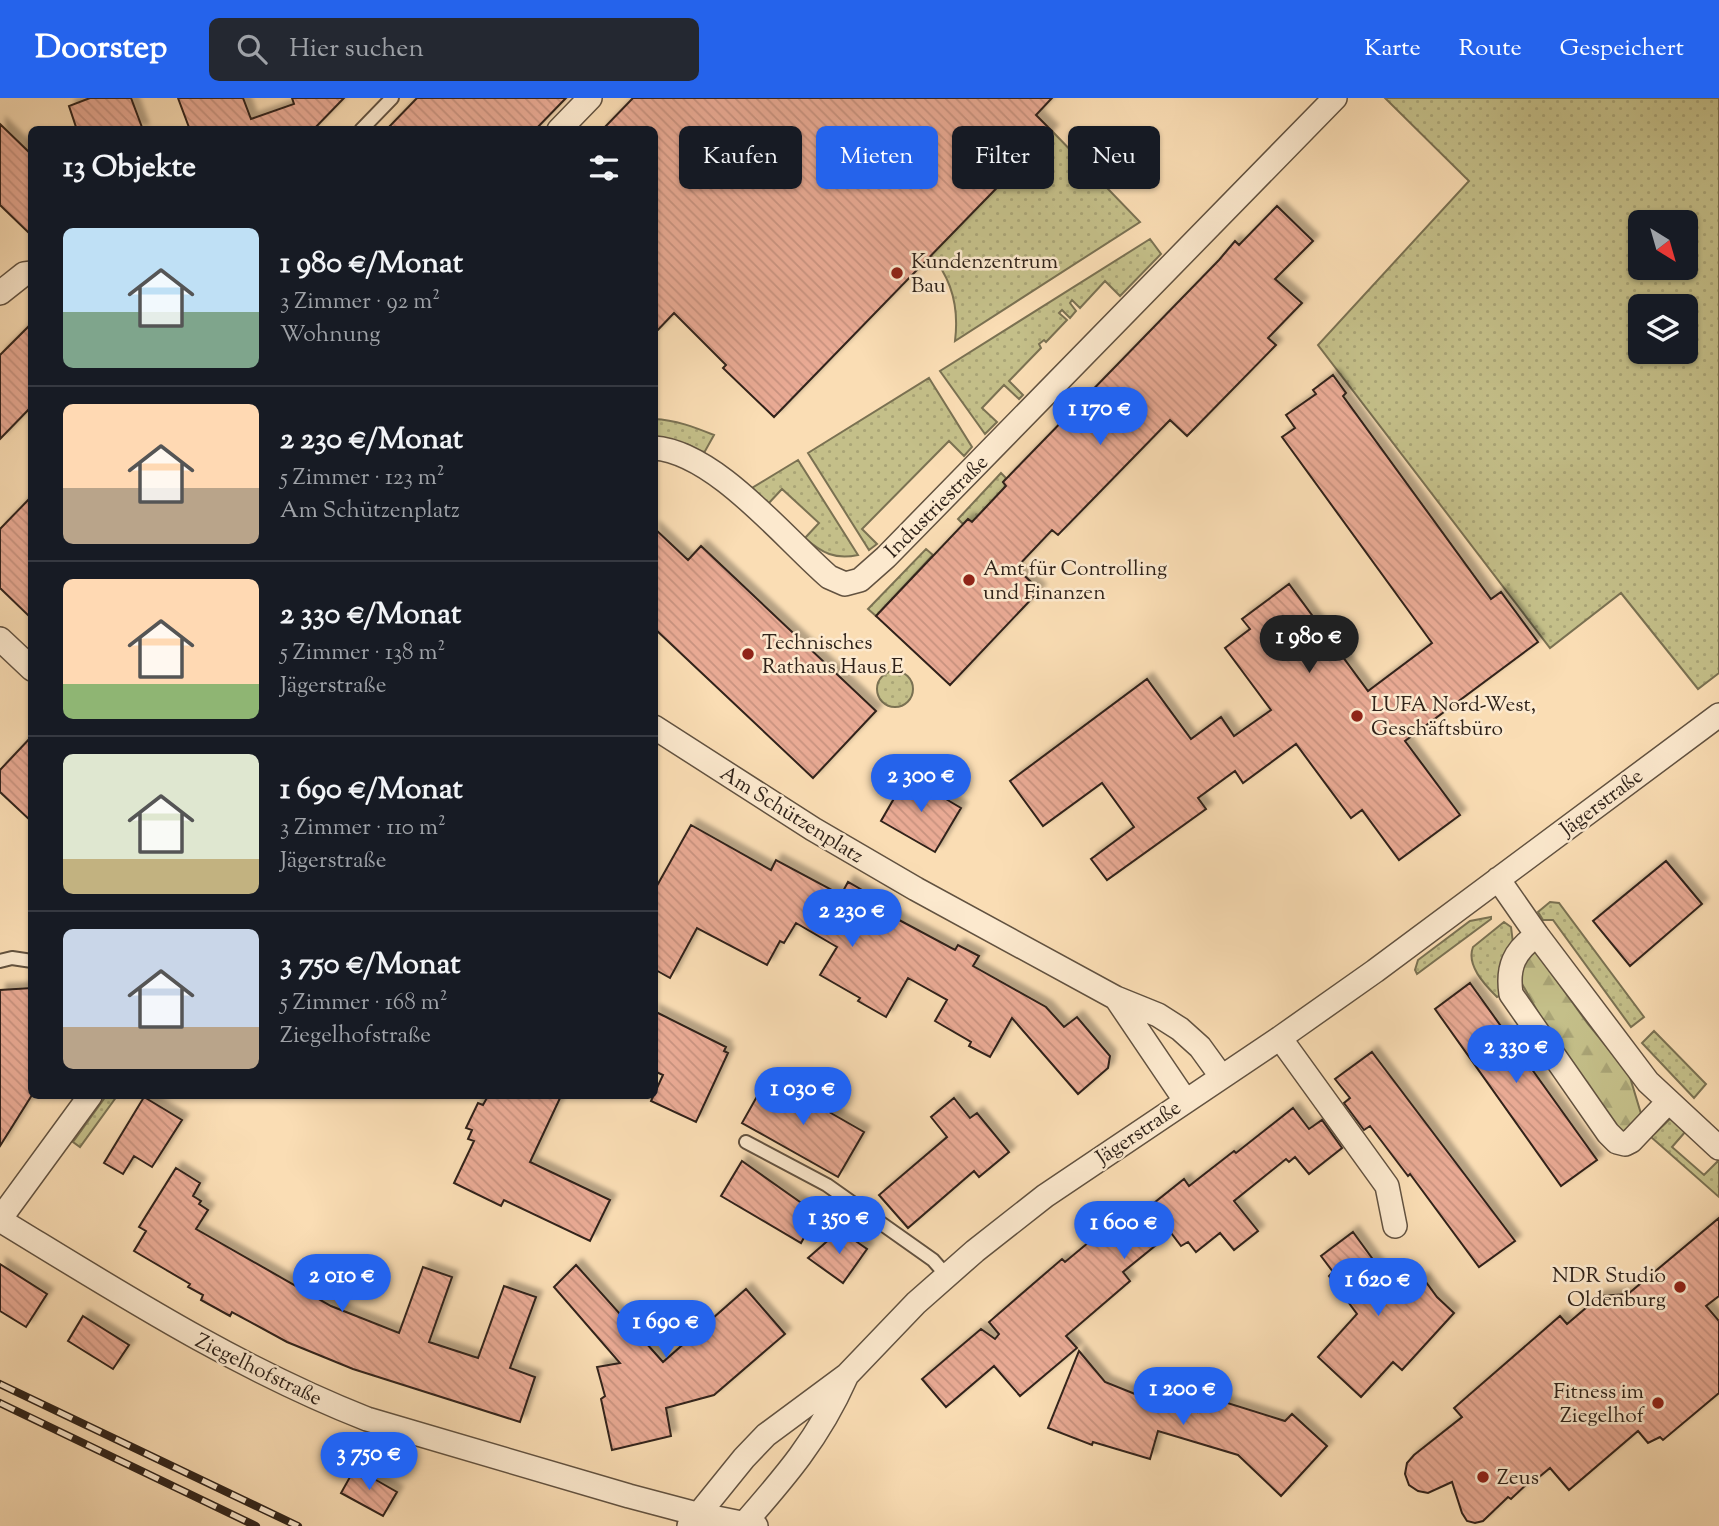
<!DOCTYPE html>
<html lang="de">
<meta charset="utf-8">
<style>
:root{--surface:#171b24;--page:#242831;--text:#f1f3f6;--muted:#9ea1a6;--line:#363941;--accent:#2563eb}
body{margin:0;font-family:"Sorts Mill Goudy",serif;background:var(--page);color:var(--text);height:100vh;display:flex;flex-direction:column;font-size:26px;white-space:nowrap}
*{box-sizing:border-box;margin:0}
p{font-size:23px;color:var(--muted)}
.icon{flex:none;width:38px;height:38px;fill:none;stroke:currentColor;stroke-width:2;stroke-linecap:round;stroke-linejoin:round}
.map{position:relative;flex:1;overflow:hidden}
.details{position:absolute;left:28px;top:28px;width:630px;height:973px;display:flex;flex-direction:column;background:var(--surface);border-radius:10px;box-shadow:0 2px 5px #0004}
.details>*{flex:none}
.hud{position:absolute;left:679px;top:28px;width:665px;height:63px;display:flex;gap:14px}
.needle{width:46px;rotate:143deg}
.fabs{position:absolute;left:1628px;top:112px;display:grid;gap:14px}
.fabs a{display:grid;place-items:center;width:70px;height:70px;border-radius:10px;background:var(--surface);box-shadow:0 2px 5px #0004;font-size:35px}
.price{position:absolute;translate:-50% -60px;padding:0 16px;border-radius:24px;background:var(--accent);color:#fff;font-size:23px;line-height:46px;filter:drop-shadow(0 2px 4px #0008)}
.price::after{content:'';position:absolute;left:50%;top:42px;width:21px;height:16px;margin-left:-10px;background:inherit;clip-path:polygon(0 0,100% 0,50% 100%)}
.price.active{background:#222;color:#fff}
ul{padding:0;list-style:none}
li{display:flex;align-items:center;gap:21px;height:175px;padding:0 35px}
li+li{border-top:2px solid var(--line)}
li span{display:grid;place-items:center;flex:none;width:196px;height:140px;border-radius:10px;color:#555}
li>.icon{margin-inline-start:auto}
span .icon{width:84px;height:84px;fill:#fffc;stroke-width:1}
li b{font-size:30px}
h2{display:flex;justify-content:space-between;align-items:center;height:84px;padding:0 35px;font-size:30px}
.tag{padding:0 24px;border-radius:10px;background:var(--surface);box-shadow:0 2px 5px #0004;font-size:24px;line-height:63px}
.tag.active{background:var(--accent);color:#fff}
header{display:flex;align-items:center;gap:42px;box-sizing:border-box;height:98px;padding:0 35px;background:var(--accent);color:#fff}
header strong{font-size:33px}
nav{display:flex;gap:38px;margin-inline-start:auto;font-size:24px}
.search{width:490px;height:63px;background:var(--page);display:flex;align-items:center;gap:18px;box-sizing:border-box;padding:0 24px;border-radius:10px;color:var(--muted);font-size:26px}
.map>svg:first-child{display:block}
.grass{fill:url(#grass-dots);stroke:#7a7152;stroke-width:2;fill-rule:evenodd}
.forest{fill:url(#forest-firs);stroke:#7a7152;stroke-width:2}
.building{fill:url(#building-back-hatch);stroke:#30231a;stroke-width:2;filter:url(#shadow)}
.lines{fill:none;stroke-linecap:round;stroke-linejoin:round}
.service-casing{stroke:#625240;stroke-width:16}
.minor-casing{stroke:#625240;stroke-width:26}
.service{stroke:#fce9ce;stroke-width:12}
.minor{stroke:#fce9ce;stroke-width:23}
.rail-casing{stroke:#30231a;stroke-width:8}
.rail{stroke:#fce9ce;stroke-width:5;stroke-dasharray:16;stroke-linecap:butt}
.poi-dot{fill:#8f2418;stroke:#fce9ce;stroke-width:2.5}
.labels{text-anchor:middle;stroke-width:5;stroke-linejoin:round;paint-order:stroke}
.poi-label{font-size:21px;fill:#30231a;stroke:#fce9ce;text-anchor:start}
.street-label{font-size:21px;fill:#30231a;stroke:#fce9ce}
</style>
<header>
<strong>Doorstep</strong>
<div class="search"><svg class="icon" aria-label="search" viewBox="0 0 24 24"><circle cx="10" cy="10" r="6"/><path d="M15 15l6 6"/></svg>Hier suchen</div>
<nav><a>Karte</a><a>Route</a><a>Gespeichert</a></nav>
</header>
<div class="map">
<svg width="1719" height="1428" viewBox="0 0 1719 1428">
<defs>
<pattern id="grass-dots" width="8" height="8" patternUnits="userSpaceOnUse" patternTransform="scale(1.75)"><rect width="8" height="8" fill="#c4bf89"/><path d="M2 2h.1M6 6h.1" fill="none" stroke="#a9a476" stroke-width="1.8" stroke-linecap="round"/></pattern>
<pattern id="forest-firs" width="22" height="20" patternUnits="userSpaceOnUse" patternTransform="scale(1.75)"><rect width="22" height="20" fill="#c4bf89"/><path d="M5 1l3.5 6h-7zM16 11l3.5 6h-7z" fill="#a9a476"/></pattern>
<pattern id="building-back-hatch" width="6" height="6" patternUnits="userSpaceOnUse" patternTransform="scale(1.75)"><rect width="6" height="6" fill="#e9aa94"/><path d="M-1 5l2 2M0 0l6 6M5-1l2 2" fill="none" stroke="#c8927f"/></pattern>
<filter id="shadow"><feDropShadow dx="6" dy="-6" stdDeviation="2" flood-color="#0004"/></filter>
</defs>
<rect width="100%" height="100%" fill="#faddb4"/>
<filter id="stains"><feTurbulence type="fractalNoise" baseFrequency=".00286" numOctaves="4"/><feColorMatrix values="0 0 0 0 .2 0 0 0 0 .09 0 0 0 0 .02 0 0 0 .5 -.17"/></filter>
<radialGradient id="worn" r=".72"><stop offset=".6" stop-color="#630" stop-opacity="0"/><stop offset="1" stop-color="#630" stop-opacity=".3"/></radialGradient>
<path class="grass" d="M 1385,0 L 1719,0 L 1719,575 L 1698,591 L 1621,495 L 1550,550 L 1318,247 L 1469,83 ZM 1640,124 L 1685,124 L 1685,170 L 1640,170 ZM 1640,208 L 1685,208 L 1685,254 L 1640,254 Z
M 1052,33 L 1140,124 L 955,243 C 959,211 953,182 931,157 Z
M 1150,141 L 1161,156 L 1120,198 L 1105,183 L 1080,210 L 1072,202 L 1070,205 L 1076,213 L 1070,220 L 1062,212 L 1059,215 L 1067,222 L 1046,244 L 1044,242 L 1039,246 L 1041,250 L 1009,283 L 1023,297 L 1019,301 L 1004,287 L 982,310 L 997,324 L 985,336 L 940,273 Z
M 929,280 L 972,349 L 964,358 L 949,343 L 862,431 L 877,446 L 869,452 L 808,355 Z
M 654,321 C 676,322 694,329 714,337 L 704,355 L 687,346 L 655,340 Z
M 798,362 L 858,457 C 835,462 822,455 805,440 L 819,425 L 782,391 L 768,406 L 752,390 Z
M 1001,375 L 1006,380 L 1003,384 L 1006,388 L 972,424 L 968,421 L 963,426 L 958,421 Z
M 926,451 L 933,457 L 876,518 L 868,511 Z
M877 591a18 18 0 1 1 36 0a18 18 0 1 1-36 0Z
M 1550,804 L 1559,805 L 1644,919 L 1631,929 L 1553,822 L 1543,822 L 1538,814 Z
M 1491,819 L 1491,821 L 1417,876 L 1415,872 L 1418,862 L 1470,823 Z
M 1504,824 L 1511,829 L 1513,845 L 1501,897 L 1497,899 C 1484,886 1466,867 1473,849 Z
M 1654,933 L 1706,986 L 1694,1000 L 1642,945 Z
M 106,998 L 117,998 L 80,1049 L 73,1044 Z
M 1672,1019 L 1686,1033 L 1672,1049 L 1704,1077 L 1719,1062 L 1719,1099 L 1651,1039 Z"/>
<path class="forest" d="M 1532,854 L 1537,855 L 1588,926 L 1629,976 L 1642,1019 L 1620,1036 L 1552,939 L 1517,877 Z"/>
<path class="building" d="M 90,0 L 131,0 L 143,32 L 77,32 L 69,8 Z
M 178,0 L 243,0 L 251,21 L 294,6 L 292,0 L 344,0 L 313,32 L 190,32 Z
M 417,0 L 566,0 L 535,32 L 386,32 Z
M 633,0 L 1052,0 L 1036,17 L 1052,33 L 774,319 L 723,270 L 726,267 L 674,215 L 654,236 L 654,32 L 602,32 Z
M 0,26 L 32,57 L 32,138 L 0,107 Z
M 1277,108 L 1313,143 L 1275,181 L 1302,205 L 1268,240 L 1276,247 L 1187,338 L 1170,322 L 1058,437 L 1052,432 L 1016,470 L 1040,492 L 950,587 L 876,518 L 968,421 L 972,424 L 1006,388 L 1003,384 L 1219,162 L 1235,143 L 1239,147 Z
M 32,225 L 32,308 L 0,341 L 0,257 Z
M 1333,277 L 1346,295 L 1343,298 L 1491,501 L 1501,494 L 1538,544 L 1405,643 L 1460,717 L 1399,762 L 1362,712 L 1351,720 L 1296,646 L 1243,685 L 1235,673 L 1198,700 L 1206,711 L 1107,782 L 1091,761 L 1134,729 L 1102,685 L 1043,728 L 1010,683 L 1147,581 L 1191,641 L 1221,619 L 1234,638 L 1271,612 L 1225,550 L 1250,531 L 1242,521 L 1289,486 L 1368,593 L 1432,545 L 1282,339 L 1295,330 L 1286,317 L 1316,296 L 1313,292 Z
M 32,398 L 32,521 L 0,490 L 0,431 Z
M 654,430 L 688,462 L 701,448 L 876,613 L 813,680 L 654,530 Z
M 32,638 L 32,724 L 0,694 L 0,672 Z
M 907,678 L 961,710 L 935,754 L 881,723 Z
M 691,727 L 771,772 L 776,762 L 841,797 L 848,784 L 890,808 L 886,815 L 955,852 L 958,847 L 979,858 L 973,868 L 1046,909 L 1064,929 L 1077,919 L 1110,958 L 1108,970 L 1078,996 L 1012,920 L 990,959 L 969,948 L 971,944 L 935,923 L 947,902 L 908,880 L 886,919 L 858,903 L 860,900 L 820,877 L 837,849 L 796,825 L 784,845 L 780,843 L 767,867 L 697,830 L 670,880 L 654,871 L 654,793 Z
M 1666,763 L 1702,806 L 1630,868 L 1593,823 Z
M 1470,885 L 1597,1062 L 1561,1088 L 1435,911 Z
M 32,890 L 32,997 L 0,1048 L 0,892 Z
M 654,913 L 726,949 L 724,953 L 728,955 L 696,1024 L 651,1003 L 663,977 L 654,973 Z
M 1372,954 L 1515,1143 L 1479,1169 L 1410,1076 L 1408,1078 L 1370,1028 L 1364,1032 L 1344,1005 L 1350,1000 L 1335,981 Z
M 768,979 L 864,1034 L 838,1079 L 742,1025 Z
M 488,998 L 561,998 L 530,1064 L 610,1102 L 590,1143 L 504,1102 L 501,1108 L 454,1085 L 474,1043 L 468,1041 L 472,1032 L 466,1030 L 478,1005 L 483,1007 Z
M 144,999 L 182,1022 L 152,1069 L 134,1058 L 123,1076 L 104,1065 Z
M 954,1000 L 970,1020 L 977,1015 L 1009,1054 L 979,1079 L 974,1073 L 908,1130 L 879,1097 L 947,1039 L 931,1019 Z
M 1293,1010 L 1309,1031 L 1322,1022 L 1342,1050 L 1309,1076 L 1295,1059 L 1289,1064 L 1286,1061 L 1234,1103 L 1258,1133 L 1234,1152 L 1220,1135 L 1196,1154 L 1188,1144 L 1181,1148 L 1171,1135 L 1123,1174 L 1130,1183 L 1066,1238 L 1077,1250 L 1020,1298 L 994,1268 L 946,1309 L 922,1281 L 981,1231 L 995,1241 L 999,1236 L 989,1224 L 1062,1161 L 1065,1164 L 1118,1120 L 1125,1128 L 1184,1081 L 1189,1088 L 1234,1053 L 1236,1055 Z
M 742,1063 L 817,1116 L 801,1145 L 721,1098 Z
M 176,1070 L 200,1085 L 193,1098 L 201,1103 L 199,1106 L 208,1112 L 196,1131 L 331,1208 L 399,1235 L 423,1169 L 452,1179 L 429,1244 L 478,1260 L 504,1188 L 536,1199 L 510,1270 L 535,1279 L 520,1324 L 353,1271 L 287,1244 L 232,1214 L 230,1218 L 201,1202 L 203,1197 L 188,1189 L 190,1186 L 134,1153 L 146,1133 L 139,1129 Z
M 1719,1120 L 1719,1198 L 1706,1208 L 1719,1223 L 1719,1295 L 1663,1342 L 1660,1339 L 1648,1345 L 1638,1333 L 1569,1392 L 1550,1370 L 1532,1385 L 1530,1383 L 1511,1401 L 1508,1399 L 1483,1423 L 1475,1425 L 1467,1423 L 1462,1415 L 1452,1384 L 1428,1395 L 1418,1393 L 1409,1387 L 1405,1376 L 1407,1365 L 1414,1357 L 1462,1319 L 1454,1310 L 1560,1218 L 1567,1226 L 1600,1198 L 1628,1196 Z
M 840,1132 L 867,1151 L 843,1185 L 808,1160 Z
M 1353,1134 L 1396,1193 L 1411,1177 L 1419,1184 L 1423,1180 L 1437,1199 L 1454,1215 L 1402,1272 L 1393,1264 L 1361,1299 L 1318,1259 L 1357,1216 L 1329,1178 L 1333,1174 L 1321,1158 Z
M 0,1166 L 47,1196 L 26,1229 L 0,1213 Z
M 576,1167 L 663,1264 L 746,1191 L 785,1236 L 714,1297 L 666,1310 L 671,1338 L 612,1352 L 601,1301 L 605,1298 L 597,1269 L 620,1265 L 554,1189 Z
M 83,1218 L 129,1247 L 113,1271 L 68,1243 Z
M 1079,1253 L 1105,1284 L 1135,1296 L 1197,1314 L 1202,1297 L 1285,1323 L 1292,1316 L 1327,1348 L 1281,1398 L 1238,1357 L 1158,1333 L 1150,1361 L 1093,1344 L 1092,1347 L 1048,1330 Z
M 355,1370 L 397,1394 L 383,1418 L 341,1395 Z"/>
<g class="lines">
<g class="service-casing">
<path id="service" d="M 361,32 L 392,0
M 0,863 L 12,860 L 32,863
M 746,1044 L 827,1087 L 933,1162 L 947,1178"/>
</g>
<g class="minor-casing">
<path id="minor" d="M 559,32 L 590,0
M 0,195 L 24,176 L 32,175
M 654,350 C 715,354 784,440 829,479 L 845,486 L 860,482 L 886,459 L 1335,0
M 0,541 L 32,571
M 654,629 L 813,731 L 916,791 L 1116,900 L 1158,917 L 1180,931 L 1200,949 L 1221,978
M 1498,781 L 1537,837 L 1648,984 L 1719,1050
M 1537,837 C 1514,853 1507,869 1511,896 L 1608,1035 L 1617,1044 L 1625,1046 L 1631,1043 L 1668,1004
M 1116,900 L 1185,1002
M 1280,940 L 1387,1088 L 1395,1128
M 0,1121 L 90,998
M 0,1122 C 120,1195 235,1269 367,1321 L 629,1398 L 697,1416 L 756,1428
M 689,1428 L 744,1360 L 766,1337 L 847,1277 L 916,1205 L 975,1153 L 1045,1098 L 1280,940 L 1375,873 L 1719,617
M 742,1428 C 785,1379 819,1340 846,1279"/>
</g>
<use href="#service" class="service"/>
<use href="#minor" class="minor"/>
<g class="rail-casing">
<path id="rail" d="M 0,1286 L 298,1428
M 0,1305 L 256,1428"/>
</g>
<use href="#rail" class="rail"/>
</g>
<g class="poi-dot">
<circle cx="897" cy="175" r="7"/>
<circle cx="969" cy="482" r="7"/>
<circle cx="748" cy="556" r="7"/>
<circle cx="1357" cy="618" r="7"/>
<circle cx="1680" cy="1189" r="7"/>
<circle cx="1658" cy="1305" r="7"/>
<circle cx="1483" cy="1379" r="7"/>
</g>
<g class="labels">
<g class="poi-label">
<text x="911" y="170">Kundenzentrum<tspan x="911" dy="24">Bau</tspan></text>
<text x="983" y="477">Amt für Controlling<tspan x="983" dy="24">und Finanzen</tspan></text>
<text x="762" y="551">Technisches<tspan x="762" dy="24">Rathaus Haus E</tspan></text>
<text x="1371" y="613">LUFA Nord-West,<tspan x="1371" dy="24">Geschäftsbüro</tspan></text>
<text x="1666" y="1184" text-anchor="end">NDR Studio<tspan x="1666" dy="24">Oldenburg</tspan></text>
<text x="1644" y="1300" text-anchor="end">Fitness im<tspan x="1644" dy="24">Ziegelhof</tspan></text>
<text x="1497" y="1386">Zeus</text>
</g>
<g class="street-label">
<text transform="translate(936 408) rotate(-45)" y="7">Industriestraße</text>
<text transform="translate(1601 704) rotate(-37)" y="7">Jägerstraße</text>
<text transform="translate(792 716) rotate(32)" y="7">Am Schützenplatz</text>
<text transform="translate(1138 1034) rotate(-34)" y="7">Jägerstraße</text>
<text transform="translate(259 1271) rotate(26)" y="7">Ziegelhofstraße</text>
</g>
</g>
<rect width="100%" height="100%" filter="url(#stains)"/>
<rect width="100%" height="100%" fill="url(#worn)"/>
</svg>
<div class="fabs">
<a><svg class="needle" viewBox="-14 -14 28 28"><path d="M0-13l5 13h-10z" fill="#e53935"/><path d="M0 13l5-13h-10z" fill="#9ea1a6"/></svg></a>
<a><svg class="icon" aria-label="layers" viewBox="0 0 24 24"><path d="M12 4l9 5-9 5-9-5zM3 14l9 5 9-5"/></svg></a>
</div>
<b class="price" style="left:1100px;top:349px">1 170 €</b>
<b class="price active" style="left:1309px;top:577px">1 980 €</b>
<b class="price" style="left:921px;top:716px">2 300 €</b>
<b class="price" style="left:852px;top:851px">2 230 €</b>
<b class="price" style="left:1516px;top:987px">2 330 €</b>
<b class="price" style="left:803px;top:1029px">1 030 €</b>
<b class="price" style="left:839px;top:1158px">1 350 €</b>
<b class="price" style="left:1124px;top:1163px">1 600 €</b>
<b class="price" style="left:342px;top:1216px">2 010 €</b>
<b class="price" style="left:1378px;top:1220px">1 620 €</b>
<b class="price" style="left:666px;top:1262px">1 690 €</b>
<b class="price" style="left:1183px;top:1329px">1 200 €</b>
<b class="price" style="left:369px;top:1394px">3 750 €</b>
<div class="hud">
<a class="tag">Kaufen</a>
<a class="tag active">Mieten</a>
<a class="tag">Filter</a>
<a class="tag">Neu</a>
</div>
<section class="details">
<h2>13 Objekte<svg class="icon" aria-label="filters" viewBox="0 0 24 24"><path d="M4 7h16M4 17h16"/><circle cx="9" cy="7" r="2"/><circle cx="15" cy="17" r="2"/></svg></h2>
<ul>
<li><span style="background:linear-gradient(#bfe0f5 60%,#7fa58c 0)"><svg class="icon" aria-label="home" viewBox="0 0 24 24"><path d="M3 11l9-7 9 7M6 9v11h12V9"/></svg></span><div><b>1 980 €/Monat</b><p>3 Zimmer · 92 m²</p><p>Wohnung</p></div></li>
<li><span style="background:linear-gradient(#ffd9b3 60%,#b9a48a 0)"><svg class="icon" aria-label="home" viewBox="0 0 24 24"><path d="M3 11l9-7 9 7M6 9v11h12V9"/></svg></span><div><b>2 230 €/Monat</b><p>5 Zimmer · 123 m²</p><p>Am Schützenplatz</p></div></li>
<li><span style="background:linear-gradient(#ffd9b3 75%,#8fb573 0)"><svg class="icon" aria-label="home" viewBox="0 0 24 24"><path d="M3 11l9-7 9 7M6 9v11h12V9"/></svg></span><div><b>2 330 €/Monat</b><p>5 Zimmer · 138 m²</p><p>Jägerstraße</p></div></li>
<li><span style="background:linear-gradient(#dfe7d0 75%,#c2b280 0)"><svg class="icon" aria-label="home" viewBox="0 0 24 24"><path d="M3 11l9-7 9 7M6 9v11h12V9"/></svg></span><div><b>1 690 €/Monat</b><p>3 Zimmer · 110 m²</p><p>Jägerstraße</p></div></li>
<li><span style="background:linear-gradient(#c9d6e8 70%,#b9a48a 0)"><svg class="icon" aria-label="home" viewBox="0 0 24 24"><path d="M3 11l9-7 9 7M6 9v11h12V9"/></svg></span><div><b>3 750 €/Monat</b><p>5 Zimmer · 168 m²</p><p>Ziegelhofstraße</p></div></li>
</ul>
</section>
</div>
